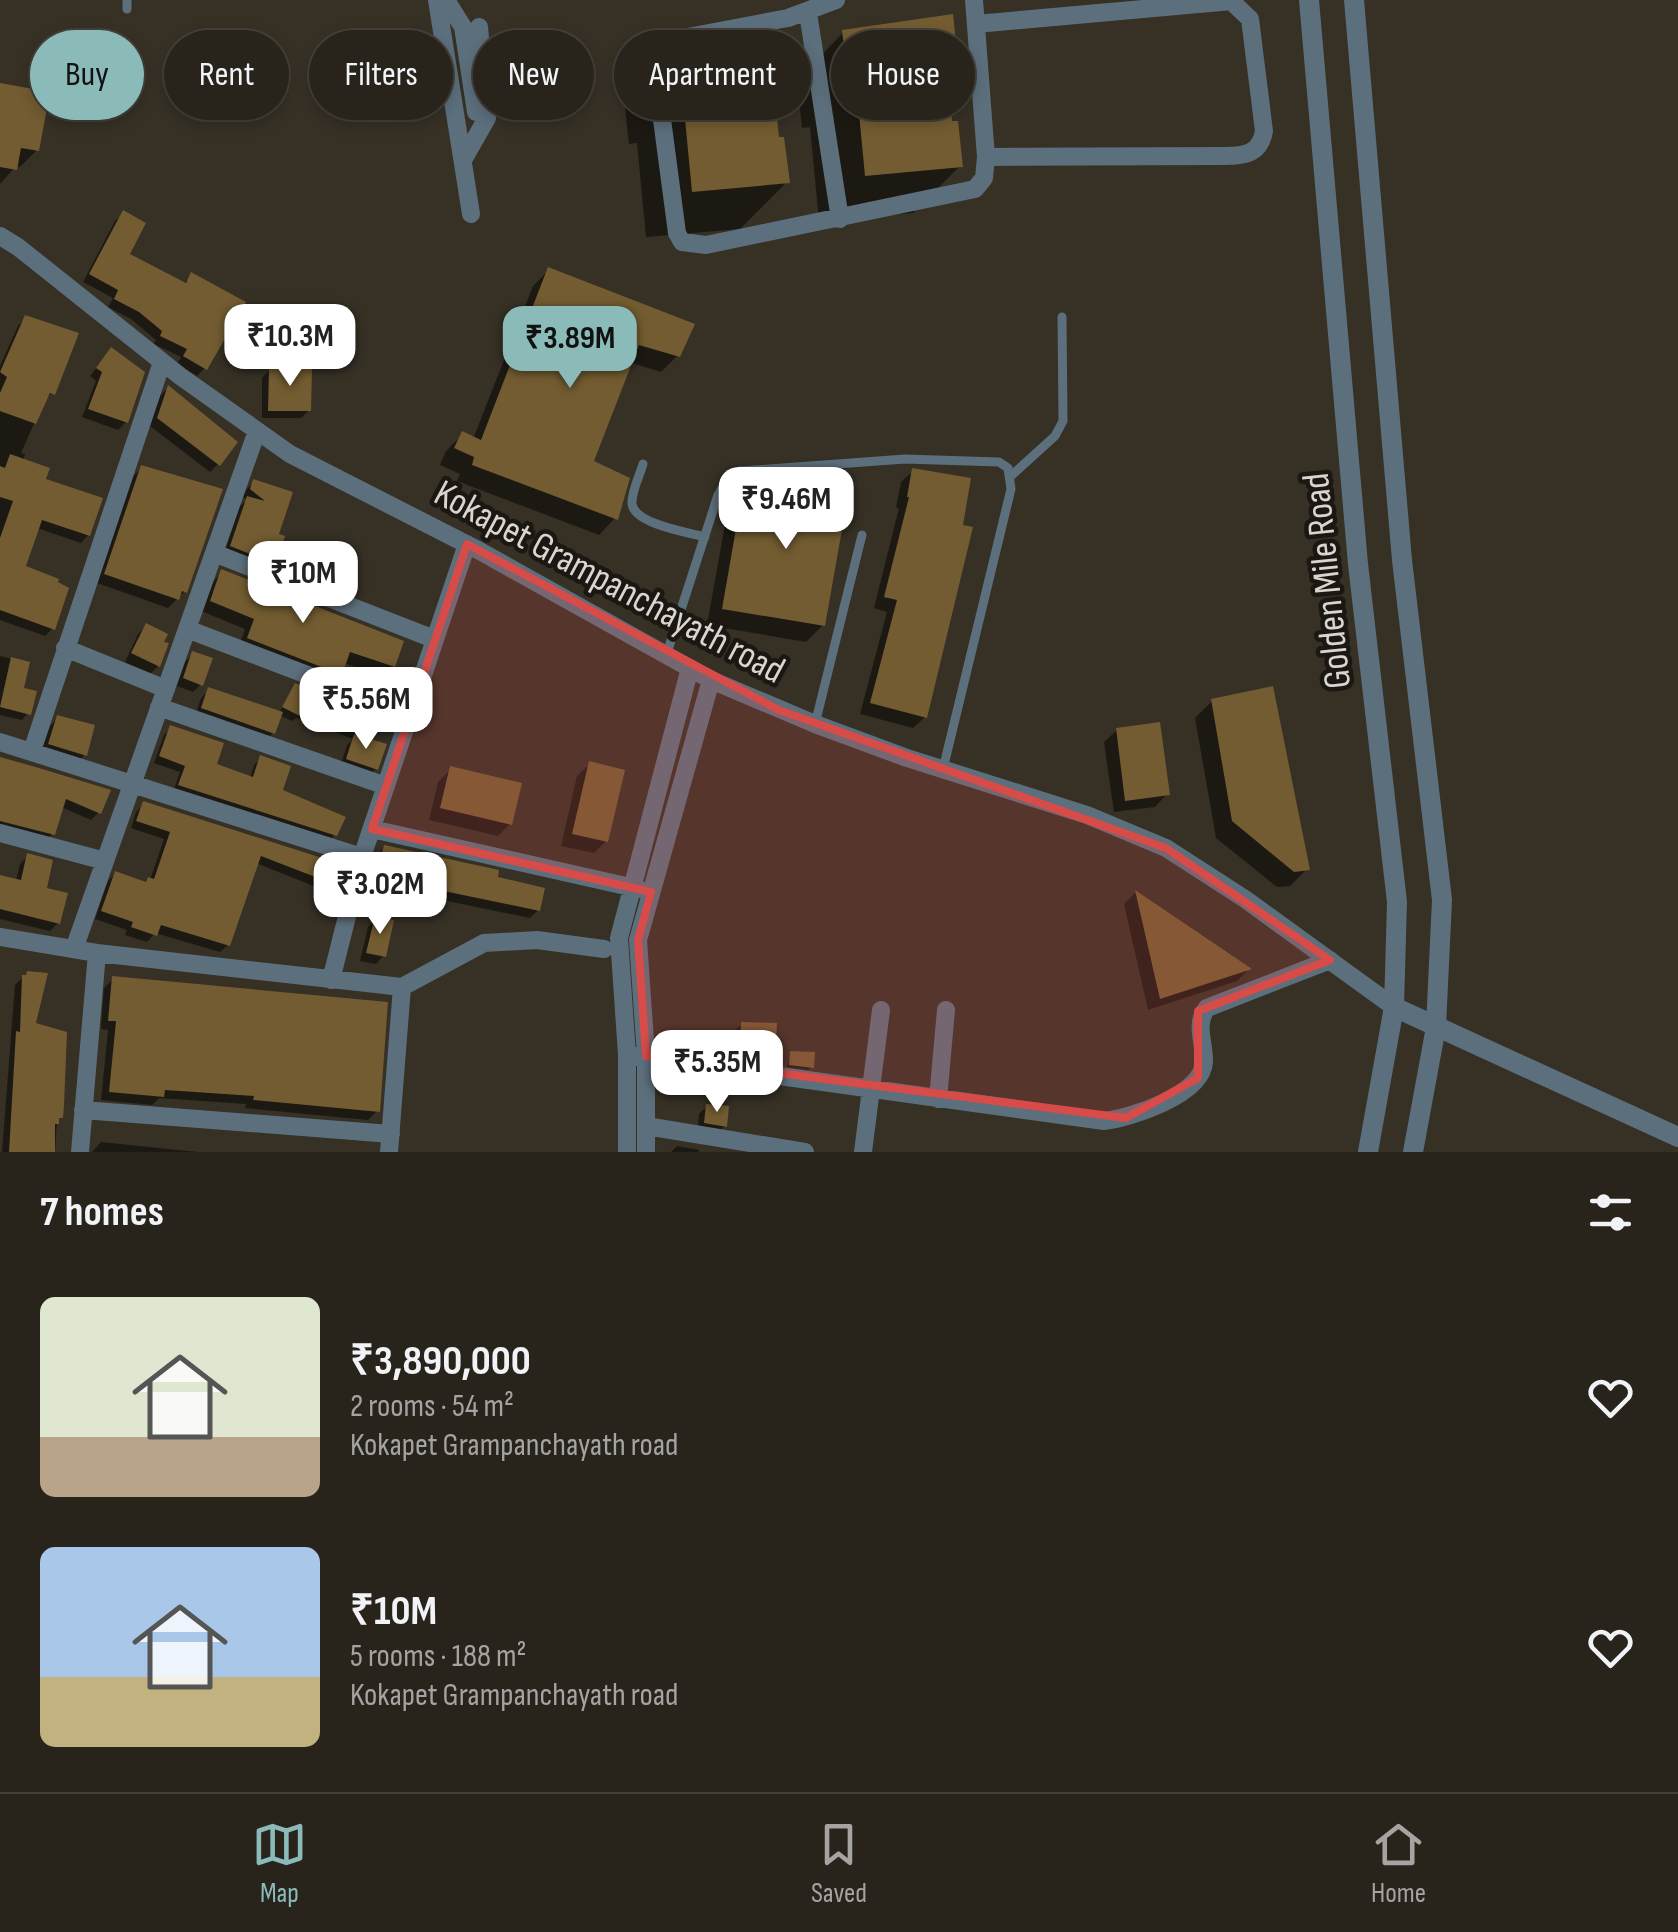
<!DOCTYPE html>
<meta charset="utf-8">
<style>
:root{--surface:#28241c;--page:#302c25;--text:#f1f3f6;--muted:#a5a4a3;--line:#44413b;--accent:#8bbbb9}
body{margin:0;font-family:"Sofia Sans Condensed",sans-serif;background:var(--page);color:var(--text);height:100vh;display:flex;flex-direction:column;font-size:38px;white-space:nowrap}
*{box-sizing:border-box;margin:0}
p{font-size:32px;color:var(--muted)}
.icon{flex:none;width:55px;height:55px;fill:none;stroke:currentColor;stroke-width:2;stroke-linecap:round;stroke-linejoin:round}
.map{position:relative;height:1152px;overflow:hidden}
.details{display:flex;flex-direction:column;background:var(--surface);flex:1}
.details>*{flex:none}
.hud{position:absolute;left:30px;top:30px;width:1000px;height:90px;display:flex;gap:20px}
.price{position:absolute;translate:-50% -85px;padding:0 22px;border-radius:20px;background:#fff;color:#222;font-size:32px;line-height:65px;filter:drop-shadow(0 2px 5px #0008)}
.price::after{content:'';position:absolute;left:50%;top:60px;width:30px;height:22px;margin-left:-15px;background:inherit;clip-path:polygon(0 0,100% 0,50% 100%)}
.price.current{background:var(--accent);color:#111}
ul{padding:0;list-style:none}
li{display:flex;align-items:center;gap:30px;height:250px;padding:0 40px}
li span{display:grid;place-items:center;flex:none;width:280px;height:200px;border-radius:15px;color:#555}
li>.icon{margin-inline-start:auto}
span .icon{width:120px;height:120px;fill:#fffc;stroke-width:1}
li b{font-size:42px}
h2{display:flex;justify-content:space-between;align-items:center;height:120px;padding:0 40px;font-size:42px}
.chip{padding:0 35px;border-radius:45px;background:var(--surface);box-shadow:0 5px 15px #0003,0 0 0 2px var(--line);font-size:35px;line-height:90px}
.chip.current{background:var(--accent);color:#111}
.menu{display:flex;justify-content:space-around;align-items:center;height:140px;border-top:2px solid var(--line);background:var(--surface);font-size:28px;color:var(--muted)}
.menu a{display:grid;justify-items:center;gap:5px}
.menu .current{color:var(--accent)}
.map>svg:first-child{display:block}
.shadow{fill:#0007}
.building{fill:#735c31}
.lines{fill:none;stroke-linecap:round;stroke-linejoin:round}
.service{stroke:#5c6f7c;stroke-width:9}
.minor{stroke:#5c6f7c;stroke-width:18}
.tertiary{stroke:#5c6f7c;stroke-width:20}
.marked{fill:#d74b49;fill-opacity:0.2;stroke:#d74b49;stroke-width:8;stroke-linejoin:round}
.labels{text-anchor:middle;stroke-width:9;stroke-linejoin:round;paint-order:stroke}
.street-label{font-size:38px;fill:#dad6cf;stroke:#1b1814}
</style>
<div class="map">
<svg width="1678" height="1152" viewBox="0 0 1678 1152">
<rect width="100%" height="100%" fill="#363025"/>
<path class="shadow" d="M 843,33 L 957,70 L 945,82 L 950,124 L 960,166 L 913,213 L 819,221 L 810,127 L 802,128 L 797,80 Z
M 677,55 L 783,86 L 772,97 L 776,140 L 787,182 L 740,229 L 646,237 L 637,143 L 629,144 L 625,108 Z
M 0,86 L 37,150 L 20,167 L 16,166 L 0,184 Z
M 123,214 L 126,255 L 184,283 L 192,275 L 205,368 L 197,376 L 177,364 L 181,357 L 154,344 L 156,340 L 131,319 L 108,307 L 113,298 L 83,282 L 115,221 Z
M 549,270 L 678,355 L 661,372 L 629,362 L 590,462 L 615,518 L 599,535 L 457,481 L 460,474 L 440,465 L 446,451 L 463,434 L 473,439 L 533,286 Z
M 25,318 L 52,393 L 44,401 L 21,453 L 25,454 L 23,461 L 88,535 L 81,543 L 37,528 L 23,567 L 53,628 L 45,636 L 0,620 L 0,366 L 18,326 Z
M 104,358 L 126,422 L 118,430 L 82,417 L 96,381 L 90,376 Z
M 270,370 L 309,410 L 301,418 L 262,418 L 262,378 Z
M 168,388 L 218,464 L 210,472 L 150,426 L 160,396 Z
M 142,468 L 184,592 L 168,608 L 97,583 L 132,477 Z
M 913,471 L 925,717 L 913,728 L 860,714 L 887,612 L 874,608 L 899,508 L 896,508 L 901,482 Z
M 254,482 L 290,493 L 276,536 L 274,562 L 266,570 L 224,554 L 240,506 L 247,500 L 243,497 L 246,490 Z
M 795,483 L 823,625 L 806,642 L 707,625 L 729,502 L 745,486 L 785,493 Z
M 222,572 L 393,666 L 382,676 L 344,663 L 340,673 L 330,684 L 238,649 L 245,629 L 201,611 L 212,583 Z
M 146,626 L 158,666 L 150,674 L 125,662 L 138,634 Z
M 193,654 L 201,684 L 193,692 L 177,686 L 185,662 Z
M 0,656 L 27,663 L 21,689 L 28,713 L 22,720 L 0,715 Z
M 295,686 L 368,736 L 365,740 L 376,769 L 368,776 L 340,767 L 347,745 L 353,739 L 296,718 L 292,721 L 279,715 L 273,733 L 265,741 L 195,716 L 201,698 L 209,690 L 279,713 Z
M 1212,701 L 1307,869 L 1290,886 L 1277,887 L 1216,838 L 1195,718 Z
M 58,718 L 84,755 L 77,763 L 41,752 L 50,726 Z
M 171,728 L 213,766 L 250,778 L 254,765 L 261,758 L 280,791 L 335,834 L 328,842 L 173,792 L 180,772 L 154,763 L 164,735 Z
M 1117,730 L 1167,794 L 1155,807 L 1114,812 L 1104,742 Z
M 0,760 L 99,812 L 91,820 L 61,807 L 53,833 L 45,841 L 0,828 Z
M 590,764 L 606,841 L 594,853 L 561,846 L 577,776 Z
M 451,769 L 510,824 L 498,836 L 429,820 L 438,782 Z
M 144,804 L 338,886 L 331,893 L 256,863 L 228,945 L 220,952 L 155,933 L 147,942 L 125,935 L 127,930 L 95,919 L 108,881 L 115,874 L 144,884 L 150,880 L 164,839 L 131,828 L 136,812 Z
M 385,847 L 538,910 L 530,918 L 370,885 L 377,855 Z
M 28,856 L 58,923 L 50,931 L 0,919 L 0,877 L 16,881 L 20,864 Z
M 1135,893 L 1248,970 L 1237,981 L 1148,1010 L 1124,904 Z
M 376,919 L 383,956 L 376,964 L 360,961 L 368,927 Z
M 23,977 L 60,1117 L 57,1121 L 55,1152 L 2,1152 L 15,985 Z
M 113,979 L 377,1111 L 368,1120 L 245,1108 L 246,1104 L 159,1098 L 152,1105 L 101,1100 L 108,1030 L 101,1029 L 104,988 Z
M 742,1024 L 774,1041 L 766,1049 L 734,1048 L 734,1032 Z
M 791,1053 L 811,1067 L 808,1070 L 787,1067 Z
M 707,1106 L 725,1126 L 717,1133 L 698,1130 L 699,1114 Z
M 101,1142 L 198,1152 L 92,1152 Z
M 677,1146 L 699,1150 L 699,1152 L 671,1152 Z"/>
<path class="building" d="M 953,14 L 959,71 L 947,73 L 952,121 L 958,121 L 963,167 L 865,176 L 856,82 L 848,83 L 842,30 Z
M 780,32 L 786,87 L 774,89 L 779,137 L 784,137 L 790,183 L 692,192 L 683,98 L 675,98 L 671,58 L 677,52 Z
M 0,83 L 50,92 L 39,151 L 21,148 L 17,170 L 0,167 Z
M 123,210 L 146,223 L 130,254 L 186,283 L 191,272 L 246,302 L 207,370 L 183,356 L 187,349 L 160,336 L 162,331 L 139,312 L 114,299 L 118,290 L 89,274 Z
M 548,267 L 695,324 L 680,357 L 639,345 L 594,461 L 630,478 L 618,520 L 472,465 L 474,457 L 454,448 L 462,431 L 481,440 Z
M 25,315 L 79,333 L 55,395 L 50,393 L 36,424 L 0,411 L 0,393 L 7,377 L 0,372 Z
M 111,347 L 145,372 L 128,423 L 88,409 L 102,372 L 96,368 Z
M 269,368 L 312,368 L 311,411 L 268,411 Z
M 168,385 L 238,442 L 220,466 L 157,418 Z
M 10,454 L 50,468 L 46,479 L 103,498 L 90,536 L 42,520 L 26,566 L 59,579 L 58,582 L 69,588 L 55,630 L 0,610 L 0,538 L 13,501 L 0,497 L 0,466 L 5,468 Z
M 141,465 L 223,489 L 187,593 L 182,591 L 179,600 L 104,574 Z
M 912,468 L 971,478 L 963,525 L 973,527 L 927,718 L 870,703 L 897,600 L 884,597 L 909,497 L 907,497 Z
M 253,479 L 293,492 L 279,534 L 285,536 L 276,564 L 230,546 L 247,496 L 265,501 L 250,489 Z
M 794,481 L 849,490 L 825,626 L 722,609 L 744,483 L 792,491 Z
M 221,569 L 404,641 L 395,667 L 350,652 L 342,675 L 247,638 L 254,619 L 210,601 Z
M 146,623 L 168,634 L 164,642 L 169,643 L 160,667 L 131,653 Z
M 192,651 L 213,658 L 203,686 L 183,678 Z
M 11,657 L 30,662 L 24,688 L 37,691 L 31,715 L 0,707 Z
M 295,683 L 378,715 L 370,738 L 302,712 L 300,716 L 282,707 Z
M 1273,686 L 1310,870 L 1294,872 L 1232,821 L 1211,699 Z
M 208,687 L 283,712 L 275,734 L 201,708 Z
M 57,715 L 95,725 L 87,756 L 48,744 Z
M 1160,722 L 1170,795 L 1125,801 L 1116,728 Z
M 170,725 L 224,743 L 217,764 L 253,777 L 260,755 L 291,766 L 283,790 L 346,817 L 337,836 L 178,785 L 185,766 L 159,756 Z
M 354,734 L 387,744 L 378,770 L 346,759 Z
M 0,757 L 39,768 L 111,790 L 101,814 L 66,799 L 55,835 L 0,821 Z
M 589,761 L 625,770 L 608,842 L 572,834 Z
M 450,766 L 522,783 L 512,825 L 440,808 Z
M 143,801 L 347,866 L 341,887 L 261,856 L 230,946 L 161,925 L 157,936 L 131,927 L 133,922 L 101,911 L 115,871 L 146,882 L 148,877 L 154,879 L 170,832 L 136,821 Z
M 384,845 L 499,870 L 498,877 L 545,888 L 540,911 L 376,877 Z
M 27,853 L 53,860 L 47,888 L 68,893 L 60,924 L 0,909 L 0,875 L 21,880 Z
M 1135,890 L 1252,969 L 1160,999 Z
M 375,916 L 394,920 L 386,957 L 366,953 Z
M 27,971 L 48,973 L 36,1023 L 67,1032 L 64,1105 L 63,1118 L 59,1118 L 59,1124 L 55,1124 L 55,1152 L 9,1152 L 16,1031 L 20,1032 L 22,975 L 26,975 Z
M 112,976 L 388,1002 L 380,1112 L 253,1100 L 254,1096 L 165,1090 L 164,1097 L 109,1092 L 116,1021 L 108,1021 Z
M 741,1022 L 777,1023 L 776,1042 L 740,1041 Z
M 790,1051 L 815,1052 L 814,1068 L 789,1065 Z
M 706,1104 L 729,1106 L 727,1127 L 704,1123 Z"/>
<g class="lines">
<path class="service" d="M 127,9 L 127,0
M 643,464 C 640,475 631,492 632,504 C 635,524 686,532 705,537
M 1011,476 L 1055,436 L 1063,421 L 1062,317
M 666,656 L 718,495 L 727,480 L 740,471 L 905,459 L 999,462 L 1008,468 L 1011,489 L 943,769
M 815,724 L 862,535"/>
<path class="minor" d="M 437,0 L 471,214
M 446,0 L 463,27 L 476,112
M 836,0 L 788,18 L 672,40 C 658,50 656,57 656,74 L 677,233 L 682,242 L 706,245 L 975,189 L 984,178 L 986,157 L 974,0
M 808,13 L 840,219
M 976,24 L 1232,1
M 986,157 L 1224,156 C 1245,156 1260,154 1264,131 L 1250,19 L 1230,0
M 463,160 L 487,118 L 479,27
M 0,236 L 18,247 L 180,376 L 290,454 L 478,550 L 711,680 L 815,724 L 907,758 L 1087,815 L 1166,848 L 1245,899 L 1394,1007
M 214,553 L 434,639
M 187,629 L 410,714
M 65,648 L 166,689
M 159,707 L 386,786
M 0,742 L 362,857
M 32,751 L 162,362
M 372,829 L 639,889
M 0,833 L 105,861
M 0,937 L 97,953 L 402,987 L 484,943 L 537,940 L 604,949
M 74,949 L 257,431
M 331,980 L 362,857 L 467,544
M 627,1055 L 1104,1121 C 1131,1118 1202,1095 1204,1062 C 1205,1044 1194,1024 1207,1008 L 1330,960
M 938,1099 L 946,1010
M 83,1110 L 391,1134
M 646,1126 L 805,1152
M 80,1152 L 97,953
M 389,1152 L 402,987
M 627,1152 L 627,1055 L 619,938 L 690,668
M 646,1152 L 646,1056 L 638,940 L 711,680
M 863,1152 L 881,1010"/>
<path class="tertiary" d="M 1309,0 L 1358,564 L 1397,902 L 1394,1007 L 1368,1152
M 1354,0 L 1402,560 L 1442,900 L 1436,1027 L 1413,1152
M 1394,1007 L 1678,1137"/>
</g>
<path class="marked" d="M 467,544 L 779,710 L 1166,848 L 1330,960 L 1198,1011 L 1198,1078 L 1126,1118 L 646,1056 L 638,940 L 651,892 L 372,829 Z"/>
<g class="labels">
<g class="street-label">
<text transform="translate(610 581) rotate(28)" y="13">Kokapet Grampanchayath road</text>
<text transform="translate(1326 581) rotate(-96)" y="13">Golden Mile Road</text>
</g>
</g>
</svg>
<b class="price" style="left:290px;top:389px">₹10.3M</b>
<b class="price current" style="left:570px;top:391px">₹3.89M</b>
<b class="price" style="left:786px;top:552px">₹9.46M</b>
<b class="price" style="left:303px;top:626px">₹10M</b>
<b class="price" style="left:366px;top:752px">₹5.56M</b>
<b class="price" style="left:380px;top:937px">₹3.02M</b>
<b class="price" style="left:717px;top:1115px">₹5.35M</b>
<div class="hud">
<a class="chip current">Buy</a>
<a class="chip">Rent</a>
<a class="chip">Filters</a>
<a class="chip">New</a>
<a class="chip">Apartment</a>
<a class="chip">House</a>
</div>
</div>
<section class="details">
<h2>7 homes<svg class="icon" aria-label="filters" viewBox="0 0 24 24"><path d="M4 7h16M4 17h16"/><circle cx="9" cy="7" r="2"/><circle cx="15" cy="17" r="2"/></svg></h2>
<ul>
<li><span style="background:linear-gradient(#dfe7d0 70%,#b9a48a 0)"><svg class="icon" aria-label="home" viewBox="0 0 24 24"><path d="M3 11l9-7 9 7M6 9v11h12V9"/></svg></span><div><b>₹3,890,000</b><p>2 rooms · 54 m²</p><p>Kokapet Grampanchayath road</p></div><svg class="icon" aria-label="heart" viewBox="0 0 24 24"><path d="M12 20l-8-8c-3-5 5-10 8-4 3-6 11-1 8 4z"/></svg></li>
<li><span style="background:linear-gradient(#a9c7e8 65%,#c2b280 0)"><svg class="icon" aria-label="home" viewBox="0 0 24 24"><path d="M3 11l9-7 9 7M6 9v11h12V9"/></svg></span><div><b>₹10M</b><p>5 rooms · 188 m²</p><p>Kokapet Grampanchayath road</p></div><svg class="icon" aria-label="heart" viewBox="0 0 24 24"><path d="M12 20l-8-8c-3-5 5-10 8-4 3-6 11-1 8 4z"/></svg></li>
</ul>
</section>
<nav class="menu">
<a class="current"><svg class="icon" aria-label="map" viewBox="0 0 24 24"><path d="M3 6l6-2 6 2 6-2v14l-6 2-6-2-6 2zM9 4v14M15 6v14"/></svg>Map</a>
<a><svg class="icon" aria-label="saved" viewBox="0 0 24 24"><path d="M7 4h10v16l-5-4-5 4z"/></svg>Saved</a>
<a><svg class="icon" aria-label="home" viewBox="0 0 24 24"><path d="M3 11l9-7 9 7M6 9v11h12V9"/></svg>Home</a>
</nav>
